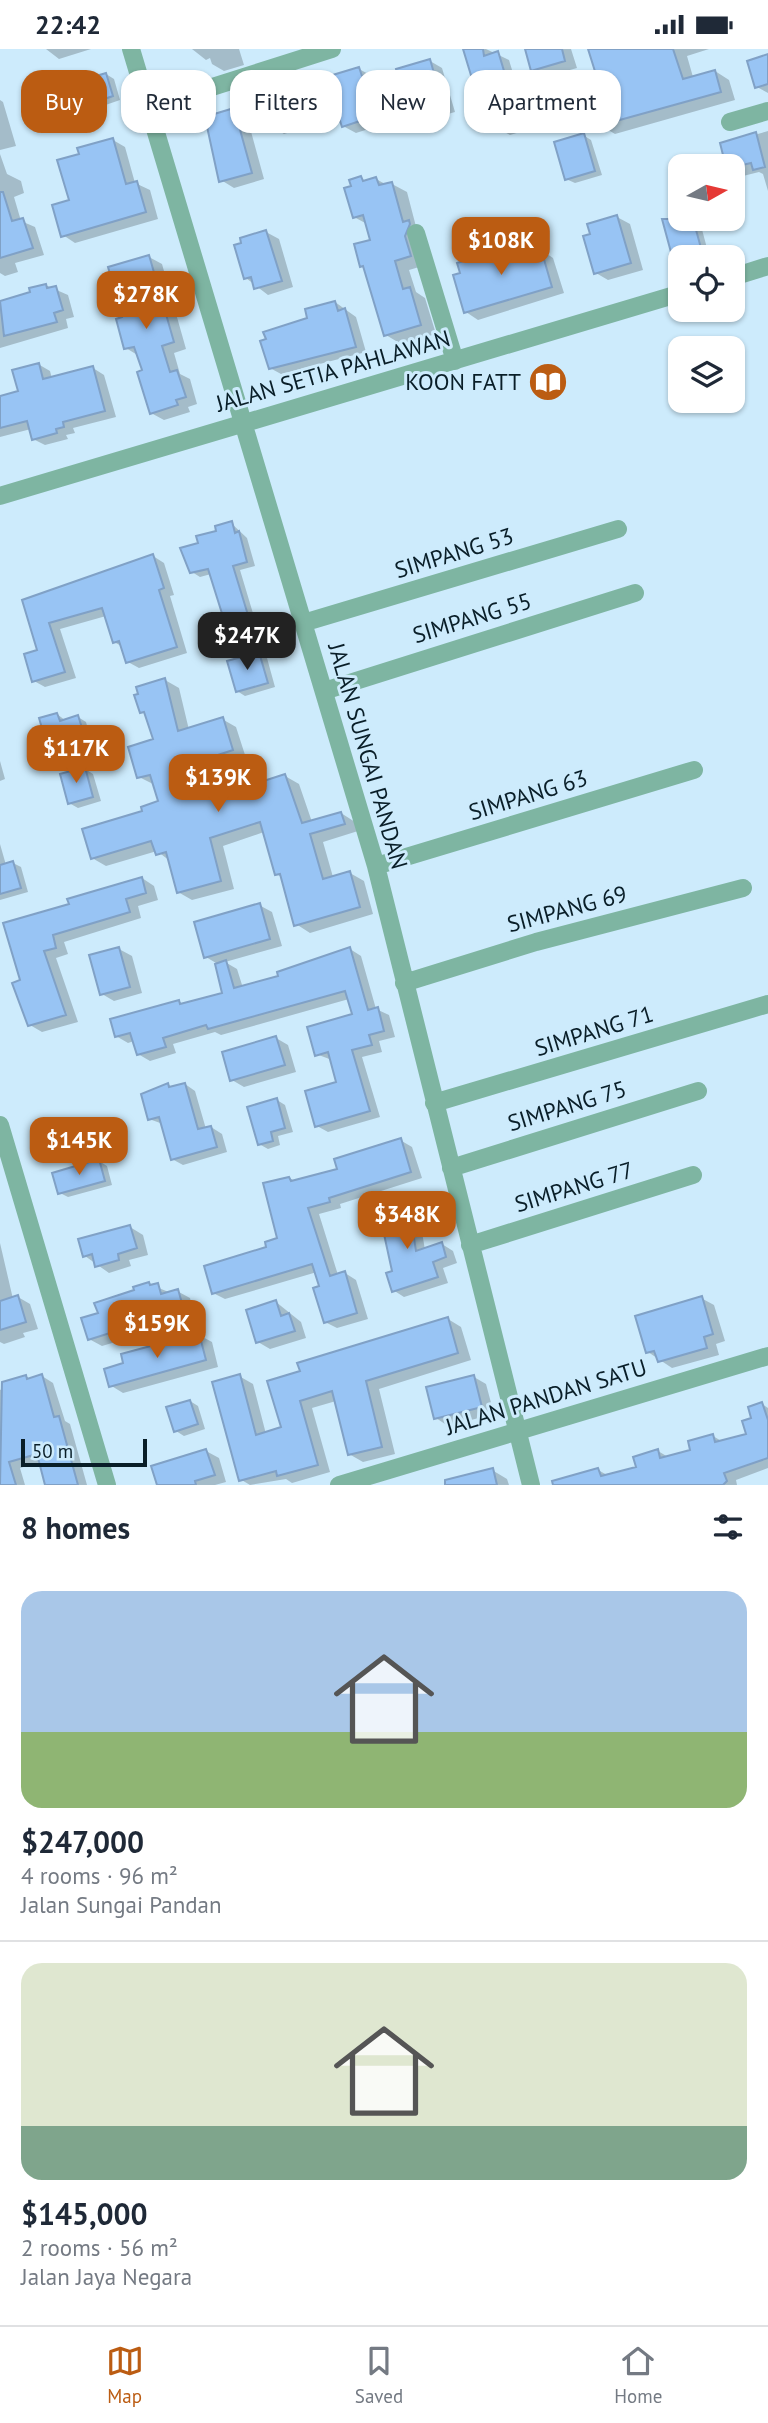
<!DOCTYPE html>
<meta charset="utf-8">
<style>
:root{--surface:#fff;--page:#f6f6f7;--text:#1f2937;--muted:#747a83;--line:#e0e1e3;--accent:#bb5c12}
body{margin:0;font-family:"PT Sans",sans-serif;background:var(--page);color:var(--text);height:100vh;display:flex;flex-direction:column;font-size:26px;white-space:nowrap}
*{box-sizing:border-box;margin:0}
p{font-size:23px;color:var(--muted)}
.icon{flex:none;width:38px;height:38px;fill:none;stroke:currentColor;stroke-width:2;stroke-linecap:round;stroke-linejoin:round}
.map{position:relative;height:1436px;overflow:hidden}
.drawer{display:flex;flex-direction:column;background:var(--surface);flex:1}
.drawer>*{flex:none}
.banner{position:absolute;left:21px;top:21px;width:726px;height:63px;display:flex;gap:14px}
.needle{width:46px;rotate:82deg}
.controls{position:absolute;left:668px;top:105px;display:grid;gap:14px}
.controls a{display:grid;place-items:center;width:77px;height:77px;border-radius:14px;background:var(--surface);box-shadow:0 2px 5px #0004;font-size:35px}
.scale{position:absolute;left:21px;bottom:18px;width:126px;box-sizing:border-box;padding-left:7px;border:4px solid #091e28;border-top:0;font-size:19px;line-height:24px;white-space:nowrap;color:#091e28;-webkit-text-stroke:5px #cdebfc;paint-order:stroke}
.price{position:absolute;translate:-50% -60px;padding:0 16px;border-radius:14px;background:var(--accent);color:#fff;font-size:23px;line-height:46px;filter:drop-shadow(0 2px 4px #0008)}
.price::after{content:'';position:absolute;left:50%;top:42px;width:21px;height:16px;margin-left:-10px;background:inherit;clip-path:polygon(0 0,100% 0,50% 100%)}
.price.active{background:#222;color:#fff}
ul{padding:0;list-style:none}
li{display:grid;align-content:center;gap:14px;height:371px;padding:0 21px}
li+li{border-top:2px solid var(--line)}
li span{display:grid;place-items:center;height:217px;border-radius:21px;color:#555}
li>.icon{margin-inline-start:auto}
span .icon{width:126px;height:126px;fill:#fffc;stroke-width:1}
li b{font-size:30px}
h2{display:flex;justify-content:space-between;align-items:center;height:84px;padding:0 21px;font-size:30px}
.pill{padding:0 24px;border-radius:21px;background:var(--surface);box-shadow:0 2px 5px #0004;font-size:24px;line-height:63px}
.pill.active{background:var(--accent);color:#fff}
.status{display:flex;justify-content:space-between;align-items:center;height:49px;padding:0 35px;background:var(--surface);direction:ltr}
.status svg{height:19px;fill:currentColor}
.tab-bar{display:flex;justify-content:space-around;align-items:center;height:98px;border-top:2px solid var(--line);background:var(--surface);font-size:19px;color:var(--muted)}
.tab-bar a{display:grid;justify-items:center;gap:4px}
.tab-bar .active{color:var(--accent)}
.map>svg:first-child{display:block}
.shadow{fill:#0003}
.building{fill:#98c4f4;stroke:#80a1c6;stroke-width:2}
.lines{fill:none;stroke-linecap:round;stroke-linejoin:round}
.minor{stroke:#7eb5a2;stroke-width:18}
.labels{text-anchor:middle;stroke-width:6;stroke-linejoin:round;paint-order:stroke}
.street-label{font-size:23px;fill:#091e28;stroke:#cdebfc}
.poi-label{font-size:23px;fill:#091e28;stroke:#cdebfc;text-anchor:end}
</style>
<div class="status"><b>22:42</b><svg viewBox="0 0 49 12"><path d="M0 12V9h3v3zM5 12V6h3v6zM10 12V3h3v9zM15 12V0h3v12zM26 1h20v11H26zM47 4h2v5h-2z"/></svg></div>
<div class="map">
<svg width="768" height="1436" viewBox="0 0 768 1436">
<rect width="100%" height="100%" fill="#cdebfc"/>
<path class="shadow" d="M 46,0 L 91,0 L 59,10 Z
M 192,0 L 239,0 L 244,16 L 224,22 L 212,15 L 210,9 L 206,11 Z
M 472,0 L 486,0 L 509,11 L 530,80 L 510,86 L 499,80 L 490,51 L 478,44 Z
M 527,0 L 571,0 L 577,19 L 545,28 L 533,20 Z
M 590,0 L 709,0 L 687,7 L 693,28 L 715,22 L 729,31 L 735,51 L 615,85 L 600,76 L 606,53 Z
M 768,7 L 768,44 L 757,38 Z
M 430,12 L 442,19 L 455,63 L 423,72 L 410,65 L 408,58 L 402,54 Z
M 359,20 L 372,27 L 387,74 L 356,84 L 343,77 Z
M 106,25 L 114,30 L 120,51 L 94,60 L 85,55 Z
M 279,31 L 287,35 L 292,52 L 297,51 L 305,55 L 312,76 L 284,85 L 276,80 Z
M 0,51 L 3,53 L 16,97 L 0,101 Z
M 234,61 L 247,68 L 264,130 L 234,139 L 221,131 L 215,73 Z
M 768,82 L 768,142 L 763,125 L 759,123 L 735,129 L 733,117 L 720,117 L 718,109 L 725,107 L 722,95 Z
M 583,86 L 591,91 L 602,126 L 575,134 L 566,130 Z
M 113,91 L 125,98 L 135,134 L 150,141 L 158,170 L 75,194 L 63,186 L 81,106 Z
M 0,105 L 7,125 L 21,132 L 24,144 L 14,148 L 21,172 L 35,178 L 44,206 L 15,214 L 18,223 L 5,227 L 0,224 Z
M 361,129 L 367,133 L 376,130 L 387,136 L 392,135 L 407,143 L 426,216 L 409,221 L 416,243 L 425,249 L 436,285 L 401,295 L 386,286 L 366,219 L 361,216 L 372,192 L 367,175 L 354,168 L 353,138 Z
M 617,168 L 630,175 L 643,221 L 608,231 L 596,224 Z
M 687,170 L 700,173 L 708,203 L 681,210 L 674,206 L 665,176 Z
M 266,183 L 279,190 L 293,238 L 268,246 L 246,229 Z
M 531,194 L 553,209 L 564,244 L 478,271 L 466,263 Z
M 149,208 L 162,215 L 186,300 L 174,304 L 180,325 L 190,330 L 197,355 L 188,358 L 190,363 L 164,371 L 151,364 L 139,307 L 126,299 Z
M 45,236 L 68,246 L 74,268 L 66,270 L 68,279 L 0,299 L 0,254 L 32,245 Z
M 335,253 L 356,268 L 366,303 L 281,325 L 270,319 L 310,270 Z
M 38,315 L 50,322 L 52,330 L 93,319 L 104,326 L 116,368 L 73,379 L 75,384 L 66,386 L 68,390 L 45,396 L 33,390 L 31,380 L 0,388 L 0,349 L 20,344 Z
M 231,474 L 247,489 L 255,517 L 240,521 L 255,571 L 235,577 L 227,572 L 211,525 L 200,528 L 192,523 L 200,496 Z
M 153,507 L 164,514 L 174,546 L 170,547 L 187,604 L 139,619 L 128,613 L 123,598 L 114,593 L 106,567 L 60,580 L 76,629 L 45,638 L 34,632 L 39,602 L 24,552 Z
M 259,605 L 267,609 L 275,638 L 245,647 L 237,642 Z
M 165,631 L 179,639 L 189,681 L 222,670 L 236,678 L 246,709 L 231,714 L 236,729 L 241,727 L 256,736 L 285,727 L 299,735 L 312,773 L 341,764 L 355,773 L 358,782 L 323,793 L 333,828 L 350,824 L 364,832 L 373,865 L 310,884 L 296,875 L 283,829 L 277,825 L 264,783 L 223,797 L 234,840 L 192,851 L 178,843 L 170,812 L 157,802 L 106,817 L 92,809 L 160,753 L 155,736 L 139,728 L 155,691 L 137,647 Z
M 57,665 L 66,672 L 78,668 L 86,673 L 92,694 L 58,704 L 50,699 Z
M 0,712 L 5,730 L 0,732 Z
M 85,720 L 93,725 L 101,752 L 78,759 L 69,754 Z
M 0,795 L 6,816 L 13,814 L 21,818 L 28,843 L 0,851 Z
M 142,829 L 154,837 L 158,851 L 138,857 L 141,869 L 64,893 L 68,905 L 56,909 L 78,973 L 42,983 L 30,976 L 23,932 L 71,856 Z
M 259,856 L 272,863 L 282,897 L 225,913 L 237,920 L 243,939 L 280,928 L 350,900 L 361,907 L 376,960 L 389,966 L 395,988 L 379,992 L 382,1003 L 362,1008 L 380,1068 L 328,1083 L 317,1077 L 338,1034 L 332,1011 L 316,1005 L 354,966 L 349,950 L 221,986 L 215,983 L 173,995 L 176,1004 L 150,1012 L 138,1005 L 134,992 L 128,994 L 116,987 L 178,952 L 184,956 L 224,945 L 216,914 L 206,908 Z
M 119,900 L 132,907 L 142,944 L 114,952 L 102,945 Z
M 276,989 L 288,996 L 296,1023 L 244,1038 L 232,1031 Z
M 185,1035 L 195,1042 L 206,1080 L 211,1078 L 222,1085 L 227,1103 L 183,1116 L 172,1110 L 163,1075 L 149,1070 L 168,1036 L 172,1039 Z
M 277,1051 L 285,1056 L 293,1083 L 278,1087 L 280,1096 L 268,1100 L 259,1095 Z
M 400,1091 L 412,1098 L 422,1129 L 340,1155 L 341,1159 L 319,1165 L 338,1226 L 345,1224 L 356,1231 L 368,1270 L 337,1279 L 325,1273 L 317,1223 L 225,1250 L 213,1244 L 279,1190 L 289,1129 L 295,1132 L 339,1121 Z
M 99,1112 L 107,1117 L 112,1136 L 68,1148 L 60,1144 Z
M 408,1159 L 419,1165 L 425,1201 L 442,1195 L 453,1202 L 457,1214 L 443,1219 L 448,1234 L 404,1248 L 393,1241 Z
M 130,1178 L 143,1186 L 148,1206 L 129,1211 L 131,1217 L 109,1224 L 85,1207 Z
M 0,1194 L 13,1250 L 18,1248 L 30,1255 L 38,1280 L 23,1284 L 25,1288 L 4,1295 L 0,1293 Z
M 149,1235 L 171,1244 L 177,1242 L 190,1249 L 194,1265 L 122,1287 L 122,1291 L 102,1297 L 89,1290 L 100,1265 Z
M 701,1249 L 714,1256 L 725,1292 L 716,1295 L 719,1306 L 672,1319 L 648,1303 Z
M 276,1253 L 301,1273 L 306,1289 L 270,1300 L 258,1293 Z
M 448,1270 L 461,1278 L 471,1311 L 379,1340 L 395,1405 L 363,1413 L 349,1405 L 336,1352 L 312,1359 L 330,1423 L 292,1434 L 286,1430 L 250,1436 L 240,1430 L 239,1327 L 253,1335 L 266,1385 L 284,1380 L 302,1324 Z
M 199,1286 L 212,1293 L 218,1318 L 123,1344 L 110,1336 L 125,1316 Z
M 42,1327 L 53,1334 L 65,1372 L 70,1375 L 87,1436 L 47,1436 L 41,1413 L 20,1419 L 25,1436 L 0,1436 L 0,1341 L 26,1328 L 31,1331 Z
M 474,1328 L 486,1335 L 494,1365 L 448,1377 L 436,1369 Z
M 190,1352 L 198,1357 L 205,1380 L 184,1387 L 176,1382 Z
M 762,1355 L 768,1359 L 768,1419 L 736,1431 L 737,1436 L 578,1436 L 575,1427 L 598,1421 L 609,1427 L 638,1419 L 658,1402 L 668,1408 L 692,1402 L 713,1387 L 723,1393 L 748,1386 Z
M 206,1402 L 219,1409 L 226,1433 L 215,1436 L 158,1436 L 153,1418 Z
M 492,1421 L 507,1430 L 509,1436 L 455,1436 L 453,1430 Z"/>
<path class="building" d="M 463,0 L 483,0 L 484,7 L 498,2 L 520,75 L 497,81 L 486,43 L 477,46 Z
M 525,0 L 562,0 L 565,12 L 531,22 Z
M 588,0 L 673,0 L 683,30 L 715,21 L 721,43 L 598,77 L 592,55 L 604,51 Z
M 768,5 L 768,35 L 755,39 L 747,12 Z
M 430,10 L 443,56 L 409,66 L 405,54 L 400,55 L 395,36 L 400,35 L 396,20 Z
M 359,18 L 375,67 L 342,78 L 326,28 Z
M 106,24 L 113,47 L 84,57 L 76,33 Z
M 279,29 L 287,52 L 298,49 L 305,72 L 274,81 L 267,57 L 274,55 L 268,32 Z
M 234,59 L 252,124 L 219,133 L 206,73 L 213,71 L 211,66 Z
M 756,83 L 765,118 L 753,121 L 751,114 L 738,117 L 699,117 L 699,112 L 723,106 L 720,94 Z
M 584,84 L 595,122 L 565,131 L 554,93 Z
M 113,89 L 126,135 L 137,132 L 146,163 L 61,188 L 52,156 L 69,151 L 57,111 L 79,105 L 77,99 Z
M 361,127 L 363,132 L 376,128 L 379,136 L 392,133 L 403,173 L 409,171 L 410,175 L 405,187 L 411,207 L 395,212 L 403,240 L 410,238 L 421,276 L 384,287 L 363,217 L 360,218 L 354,195 L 370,191 L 363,166 L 353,169 L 344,139 L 351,137 L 349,131 Z
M 0,143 L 3,143 L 12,172 L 23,169 L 33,199 L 0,209 Z
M 617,166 L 631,214 L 594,225 L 583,187 L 590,185 L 587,175 Z
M 662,170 L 693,170 L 701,199 L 672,207 Z
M 266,181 L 282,232 L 254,240 L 251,228 L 244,230 L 234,196 L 241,194 L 240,189 Z
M 531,192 L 534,202 L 541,200 L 552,238 L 464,264 L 453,226 L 460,224 L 457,214 Z
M 149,206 L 174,293 L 162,297 L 170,323 L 177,321 L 186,348 L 176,351 L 178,356 L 150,365 L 137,323 L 142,321 L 134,298 L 124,300 L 116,270 L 122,268 L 108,218 Z
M 46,235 L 47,239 L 56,237 L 63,261 L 54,264 L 57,273 L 4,287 L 0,252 L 30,243 L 29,239 Z
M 335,252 L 338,262 L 345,259 L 356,298 L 269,320 L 260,292 L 266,290 L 263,283 L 307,269 L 305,260 Z
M 39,314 L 43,330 L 93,317 L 105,362 L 63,373 L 64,378 L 56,380 L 57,384 L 32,391 L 27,372 L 0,379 L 0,347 L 18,342 L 12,321 Z
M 232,472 L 235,484 L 239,482 L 247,513 L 233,517 L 248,566 L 225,574 L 208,520 L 190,524 L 180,499 L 198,494 L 196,487 L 216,482 L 215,477 Z
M 153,505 L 164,539 L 159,541 L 177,598 L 126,614 L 119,592 L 113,594 L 102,559 L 49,574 L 65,623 L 32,633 L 24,605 L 37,601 L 22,551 Z
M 259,603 L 268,634 L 236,643 L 227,612 Z
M 165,629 L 178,682 L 223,668 L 233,701 L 218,706 L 225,731 L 241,725 L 245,738 L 285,725 L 302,774 L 341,763 L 345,775 L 310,785 L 323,830 L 350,822 L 360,858 L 294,877 L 280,825 L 275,826 L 260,773 L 210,789 L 221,832 L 177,844 L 166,803 L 156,806 L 151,792 L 91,810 L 82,780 L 142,762 L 141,758 L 158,752 L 150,726 L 137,729 L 128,698 L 153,690 L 144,663 L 140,664 L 134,646 L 138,645 L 136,638 Z
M 57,664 L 60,672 L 78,666 L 85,689 L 48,700 L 39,669 Z
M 85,718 L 93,748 L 68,755 L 60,725 Z
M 13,812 L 21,839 L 0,845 L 0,816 Z
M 142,828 L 146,844 L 126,850 L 130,863 L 53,886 L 56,899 L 44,902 L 66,966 L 28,977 L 12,934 L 20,931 L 3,874 L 69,855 L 67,850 Z
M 260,854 L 270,890 L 204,909 L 194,873 Z
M 119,898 L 130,938 L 100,946 L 89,906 Z
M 350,898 L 368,961 L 378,958 L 384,982 L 369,986 L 372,996 L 352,1001 L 370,1062 L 315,1078 L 305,1042 L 336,1033 L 328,1003 L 315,1007 L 307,978 L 352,965 L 345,942 L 208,980 L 206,976 L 163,989 L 166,998 L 137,1006 L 130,984 L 115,988 L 110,970 L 179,951 L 180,955 L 222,944 L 215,915 L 226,911 L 234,939 L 278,927 L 277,923 Z
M 276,987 L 285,1016 L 230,1032 L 222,1003 Z
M 168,1034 L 169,1038 L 185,1034 L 198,1080 L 211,1077 L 217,1098 L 171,1111 L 159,1068 L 148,1071 L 141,1045 Z
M 277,1049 L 285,1079 L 271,1083 L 273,1092 L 258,1096 L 247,1058 Z
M 401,1089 L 411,1123 L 329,1149 L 330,1153 L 308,1159 L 330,1227 L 345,1222 L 357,1264 L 324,1274 L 313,1239 L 319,1237 L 312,1215 L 212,1245 L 204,1217 L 266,1198 L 265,1193 L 277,1189 L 263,1134 L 289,1128 L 291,1132 L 337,1120 L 334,1110 Z
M 99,1110 L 105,1132 L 58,1145 L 52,1124 Z
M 409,1157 L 416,1202 L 442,1193 L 446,1208 L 433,1213 L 438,1228 L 392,1243 L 386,1224 L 392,1222 L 379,1162 Z
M 130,1176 L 137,1199 L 118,1205 L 119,1211 L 95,1218 L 92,1205 L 83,1208 L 78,1190 Z
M 149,1233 L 150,1236 L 158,1234 L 161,1245 L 178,1240 L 183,1258 L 110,1280 L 110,1284 L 88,1291 L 81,1269 L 98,1264 L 94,1254 L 134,1241 L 133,1238 Z
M 18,1246 L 26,1273 L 0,1281 L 0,1252 Z
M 702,1247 L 713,1285 L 704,1288 L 707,1299 L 658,1313 L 654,1302 L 646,1304 L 635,1267 Z
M 276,1251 L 281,1267 L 289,1264 L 295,1282 L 256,1294 L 246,1261 Z
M 448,1268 L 458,1304 L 366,1332 L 382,1398 L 348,1406 L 332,1342 L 300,1352 L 318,1416 L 277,1427 L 276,1422 L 239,1432 L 212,1333 L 240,1325 L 256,1386 L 281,1378 L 267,1332 L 300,1322 L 297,1314 Z
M 199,1284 L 206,1311 L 109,1338 L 104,1320 L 123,1314 L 121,1305 Z
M 42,1325 L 54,1368 L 59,1367 L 78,1436 L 45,1436 L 37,1405 L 9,1413 L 16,1436 L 0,1436 L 2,1333 L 26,1326 L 27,1330 Z
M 474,1326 L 482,1358 L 434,1370 L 426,1338 Z
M 190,1351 L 198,1375 L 174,1383 L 166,1358 Z
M 762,1353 L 768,1371 L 768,1409 L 724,1424 L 727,1432 L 723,1436 L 553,1436 L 552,1432 L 598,1419 L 601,1427 L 636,1418 L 633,1408 L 658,1400 L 660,1409 L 690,1401 L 688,1392 L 713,1385 L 715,1393 L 746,1385 L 742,1372 L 751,1369 L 748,1358 Z
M 206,1400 L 215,1426 L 195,1432 L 196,1436 L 157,1436 L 151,1417 Z
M 493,1419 L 497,1436 L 445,1436 L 445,1431 Z"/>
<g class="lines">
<path class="minor" d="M 131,0 L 376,817 L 531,1436
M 149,58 L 332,0
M 730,73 L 768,62
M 416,184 L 455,312
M 733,228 L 768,217
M 0,447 L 681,244
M 303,574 L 618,480
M 324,642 L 635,544
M 376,817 L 694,721
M 404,934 L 536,893 L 743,839
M 434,1054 L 768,955
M 0,1076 L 107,1436
M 451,1119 L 698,1042
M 470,1196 L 693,1126
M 339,1436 L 768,1307"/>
</g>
<defs>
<g id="library-disc" transform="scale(2.0125)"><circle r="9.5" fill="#bb5c12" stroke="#cdebfc"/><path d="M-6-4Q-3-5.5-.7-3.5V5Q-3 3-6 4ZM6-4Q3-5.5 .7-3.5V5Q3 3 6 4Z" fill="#fff"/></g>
</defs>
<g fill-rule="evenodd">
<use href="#library-disc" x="548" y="333"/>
</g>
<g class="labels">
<g class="street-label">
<text transform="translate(333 322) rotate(-16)" y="8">JALAN SETIA PAHLAWAN</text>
<text transform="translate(454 504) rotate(-17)" y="8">SIMPANG 53</text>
<text transform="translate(472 569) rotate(-17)" y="8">SIMPANG 55</text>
<text transform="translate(368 707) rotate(74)" y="8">JALAN SUNGAI PANDAN</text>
<text transform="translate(528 746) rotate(-17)" y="8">SIMPANG 63</text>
<text transform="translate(567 860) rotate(-15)" y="8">SIMPANG 69</text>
<text transform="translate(594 982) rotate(-17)" y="8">SIMPANG 71</text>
<text transform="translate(567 1057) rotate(-17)" y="8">SIMPANG 75</text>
<text transform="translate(574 1138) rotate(-17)" y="8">SIMPANG 77</text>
<text transform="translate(546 1348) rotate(-17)" y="8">JALAN PANDAN SATU</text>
</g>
<g class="poi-label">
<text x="521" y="341">KOON FATT</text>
</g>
</g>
</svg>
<div class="controls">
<a><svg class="needle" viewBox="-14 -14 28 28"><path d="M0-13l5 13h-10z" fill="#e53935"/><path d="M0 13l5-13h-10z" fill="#747a83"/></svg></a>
<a><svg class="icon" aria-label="locate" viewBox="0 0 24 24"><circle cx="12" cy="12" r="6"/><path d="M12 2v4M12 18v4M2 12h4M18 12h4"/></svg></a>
<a><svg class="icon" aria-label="layers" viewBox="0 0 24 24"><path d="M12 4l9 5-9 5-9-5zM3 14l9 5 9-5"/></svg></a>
</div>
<div class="scale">50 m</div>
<b class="price" style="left:501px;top:228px">$108K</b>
<b class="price" style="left:146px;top:282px">$278K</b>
<b class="price active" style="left:247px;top:623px">$247K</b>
<b class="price" style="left:76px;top:736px">$117K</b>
<b class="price" style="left:218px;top:765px">$139K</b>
<b class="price" style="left:79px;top:1128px">$145K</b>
<b class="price" style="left:407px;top:1202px">$348K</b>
<b class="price" style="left:157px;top:1311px">$159K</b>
<div class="banner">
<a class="pill active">Buy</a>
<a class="pill">Rent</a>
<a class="pill">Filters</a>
<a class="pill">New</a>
<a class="pill">Apartment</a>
</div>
</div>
<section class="drawer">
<h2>8 homes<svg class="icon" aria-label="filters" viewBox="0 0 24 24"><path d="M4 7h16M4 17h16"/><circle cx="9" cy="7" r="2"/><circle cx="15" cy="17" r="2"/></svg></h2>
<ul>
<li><span style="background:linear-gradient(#a9c7e8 65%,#8fb573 0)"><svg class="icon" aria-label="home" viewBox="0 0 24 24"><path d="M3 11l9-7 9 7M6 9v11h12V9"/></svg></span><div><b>$247,000</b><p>4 rooms · 96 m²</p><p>Jalan Sungai Pandan</p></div></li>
<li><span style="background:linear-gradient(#dfe7d0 75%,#7fa58c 0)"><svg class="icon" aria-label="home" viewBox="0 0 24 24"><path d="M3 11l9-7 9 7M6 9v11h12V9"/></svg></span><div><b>$145,000</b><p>2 rooms · 56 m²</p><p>Jalan Jaya Negara</p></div></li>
</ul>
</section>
<nav class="tab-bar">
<a class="active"><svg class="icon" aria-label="map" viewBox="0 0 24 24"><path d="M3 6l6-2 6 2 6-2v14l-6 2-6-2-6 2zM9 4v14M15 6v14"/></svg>Map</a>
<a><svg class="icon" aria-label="saved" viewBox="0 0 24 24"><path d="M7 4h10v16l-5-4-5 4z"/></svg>Saved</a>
<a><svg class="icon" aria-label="home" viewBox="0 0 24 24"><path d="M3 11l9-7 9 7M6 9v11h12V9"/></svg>Home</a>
</nav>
